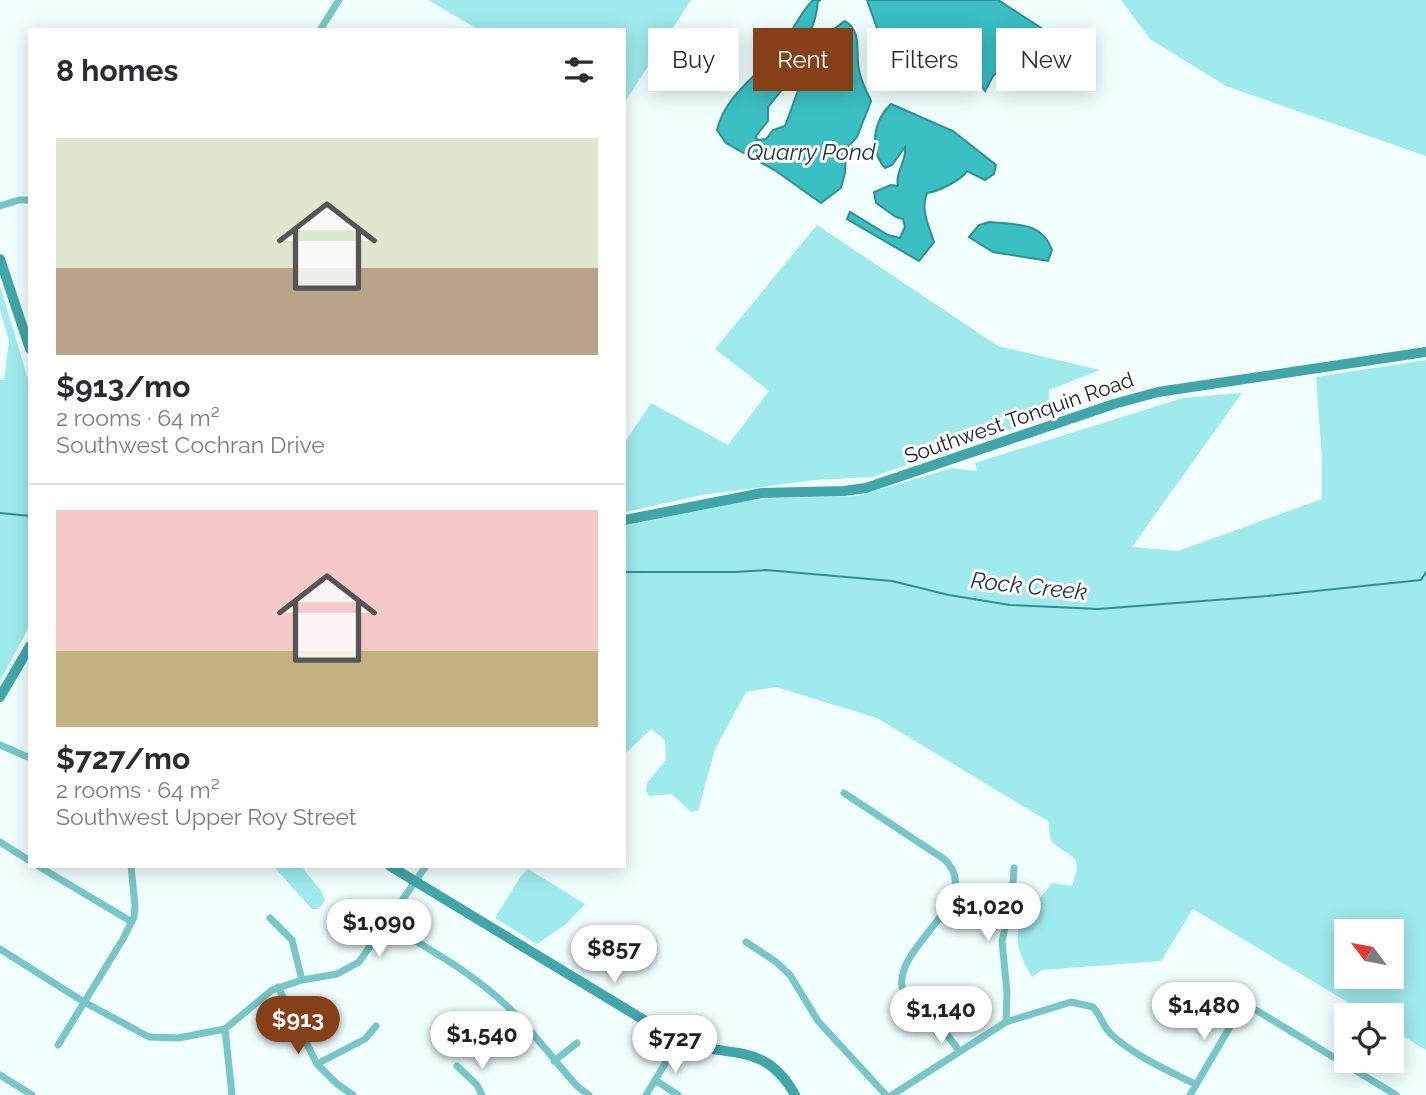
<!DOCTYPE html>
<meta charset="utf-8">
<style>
:root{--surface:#fff;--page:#f7f7f7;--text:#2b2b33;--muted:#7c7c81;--line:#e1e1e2;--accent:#854017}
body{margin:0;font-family:Raleway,sans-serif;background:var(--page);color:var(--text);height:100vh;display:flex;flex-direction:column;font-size:26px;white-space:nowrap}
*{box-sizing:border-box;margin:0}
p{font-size:23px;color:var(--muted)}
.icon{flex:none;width:38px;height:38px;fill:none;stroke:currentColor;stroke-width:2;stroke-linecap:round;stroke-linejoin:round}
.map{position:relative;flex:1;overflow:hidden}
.drawer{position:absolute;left:28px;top:28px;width:598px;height:840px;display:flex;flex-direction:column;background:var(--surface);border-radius:0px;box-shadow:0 4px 18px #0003}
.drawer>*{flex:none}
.banner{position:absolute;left:648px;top:28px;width:665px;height:63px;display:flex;gap:14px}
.needle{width:46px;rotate:302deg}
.controls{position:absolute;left:1334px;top:919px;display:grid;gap:14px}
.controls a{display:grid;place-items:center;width:70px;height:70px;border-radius:0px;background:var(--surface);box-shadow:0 4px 18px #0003;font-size:35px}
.price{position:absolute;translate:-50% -60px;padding:0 16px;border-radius:24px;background:#fff;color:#222;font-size:23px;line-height:46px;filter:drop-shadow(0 2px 4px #0008)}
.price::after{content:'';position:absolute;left:50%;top:42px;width:21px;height:16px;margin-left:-10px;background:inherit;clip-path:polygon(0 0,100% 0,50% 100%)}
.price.current{background:var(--accent);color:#fff}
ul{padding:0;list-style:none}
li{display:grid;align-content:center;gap:14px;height:371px;padding:0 28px}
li+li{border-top:2px solid var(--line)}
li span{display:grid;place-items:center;height:217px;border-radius:0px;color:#555}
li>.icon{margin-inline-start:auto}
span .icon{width:126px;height:126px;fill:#fffc;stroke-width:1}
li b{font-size:30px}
h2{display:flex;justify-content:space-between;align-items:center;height:84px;padding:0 28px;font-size:30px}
.tag{padding:0 24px;border-radius:0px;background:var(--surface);box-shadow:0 4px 18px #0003;font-size:24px;line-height:63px}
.tag.current{background:var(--accent);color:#fff}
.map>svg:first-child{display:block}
.green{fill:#9eeaec;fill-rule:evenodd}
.water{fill:#3abfc3;stroke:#308f92;stroke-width:2}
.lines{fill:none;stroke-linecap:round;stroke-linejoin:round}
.stream{stroke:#308f92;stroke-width:2}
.minor{stroke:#78c6c8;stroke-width:7}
.secondary{stroke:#40a6a9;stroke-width:10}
.labels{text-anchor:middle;stroke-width:6;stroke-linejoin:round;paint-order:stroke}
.street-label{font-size:21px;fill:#191f1f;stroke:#fff}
.water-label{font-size:23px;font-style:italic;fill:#213737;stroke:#fff}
</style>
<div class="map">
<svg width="1426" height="1095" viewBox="0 0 1426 1095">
<rect width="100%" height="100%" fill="#f0fefe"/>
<path class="green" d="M 428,0 L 691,0 L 625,102 L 625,30 L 479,30 Z
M 1121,0 L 1426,0 L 1426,156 L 1226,86 L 1150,39 Z
M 817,225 L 998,346 L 1100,370 L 1049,390 L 1049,416 L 872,477 L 815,480 L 702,495 L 625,512 L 625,442 L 651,403 L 728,445 L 769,391 L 715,349 Z
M 0,286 L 30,386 L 30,625 L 0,681 L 0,380 L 4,380 L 9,341 L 0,309 Z
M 1426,360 L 1426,1050 L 1391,1029 L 1391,1015 L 1369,1015 L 1193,909 L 1161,961 L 1042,970 L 1032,977 C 1003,928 1022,921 1052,883 L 1072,886 C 1085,852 1069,858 1051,841 L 1048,821 L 877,718 L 776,687 L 746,692 L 715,749 L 698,811 L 691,812 L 672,794 L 649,796 L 646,791 L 647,783 L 666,760 L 665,740 L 651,729 L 625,754 L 625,526 L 740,502 L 774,498 L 858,496 L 952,468 L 977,471 L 975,463 L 1183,398 L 1242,393 L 1132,547 L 1178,551 L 1322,499 L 1322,458 L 1316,377 ZM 1346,931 L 1391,931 L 1391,976 L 1346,976 Z
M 273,866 L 301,866 L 321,891 L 325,900 L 319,909 L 312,909 Z
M 528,869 L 585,904 L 565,925 L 537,944 L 495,918 L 521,876 Z"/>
<path class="water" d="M 813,0 L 821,0 L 818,1 C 817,10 816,20 811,29 C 803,46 789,61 790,80 L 768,107 L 768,121 L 756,136 L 757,140 L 766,139 L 773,130 L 785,126 L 799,88 L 817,65 L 834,29 L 845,21 C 864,32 854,56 860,74 C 862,83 867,92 871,101 L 857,137 L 846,149 L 845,173 L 841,188 L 821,203 L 776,171 L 726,143 L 717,130 C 725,94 761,74 782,45 C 794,30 799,14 813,0 Z
M 867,0 L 998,0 L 1069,46 C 1072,87 1029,69 999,71 L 993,76 L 985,91 L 979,82 L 963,89 L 958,82 L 955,85 L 932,77 L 920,70 L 892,65 L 882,56 L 883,45 Z
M 891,104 L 953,131 L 996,165 L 994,174 L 985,180 L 967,171 C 962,180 937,192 927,193 C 920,209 929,226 934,242 L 919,261 L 847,219 L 850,212 L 888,235 L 900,238 L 905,227 L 903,219 L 896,217 L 876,203 L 874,192 L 891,185 L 898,186 C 895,172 907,161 905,147 L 892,165 L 885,168 C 868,149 874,120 891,104 Z
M 989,222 C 1016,225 1042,221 1052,250 L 1048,261 L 993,252 L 969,237 L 979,225 Z"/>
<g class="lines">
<path class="stream" d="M 0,513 L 30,516
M 625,572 L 735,572 L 766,570 L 892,581 L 949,595 L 1010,605 L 1098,609 L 1268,596 L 1421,580 L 1426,572"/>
<path class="minor" d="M 320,30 L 339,0
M 0,206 L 19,200 L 30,200
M 0,745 L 30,758
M 844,793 L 944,859 C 987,899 895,944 902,987 C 904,1004 927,1014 939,1026 C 946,1033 953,1042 959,1051
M 0,842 L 30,861
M 38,866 L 132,922
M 270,918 L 292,940 L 302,980
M 387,924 C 429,949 471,972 507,1006 C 533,1031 554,1061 578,1087 L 589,1095
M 746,942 L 775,961 L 790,975 L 818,1021 L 886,1095
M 0,949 L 84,1002 L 149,1037 L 178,1038 L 225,1029
M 278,987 L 317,1064 L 337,1084 L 353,1095
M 1218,987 L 1396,1095
M 1006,1022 L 1007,992 L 1002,941 L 1012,898 L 1014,868
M 58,1045 L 123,939 L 134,917 L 135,906 L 131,866
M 554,1061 L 577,1043
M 317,1064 L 365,1039 L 376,1026
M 457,1066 L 477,1085 L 482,1095
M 0,1075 L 32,1095
M 655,1080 L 678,1095
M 232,1095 L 225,1029 L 272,990 L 302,980 L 337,974 L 359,962 L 426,866
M 646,1095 L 679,1041
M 892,1095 L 1006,1022 L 1071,1002 L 1093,1007 C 1101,1015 1103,1028 1112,1035 C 1135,1056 1167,1070 1195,1084
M 1190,1095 L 1244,1003"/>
<path class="secondary" d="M 0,259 L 30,349
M 625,520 L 762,493 L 844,491 L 866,488 L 1114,404 L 1158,392 L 1426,352
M 0,697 L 30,646
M 390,866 L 672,1037 C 722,1062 763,1036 795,1095"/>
</g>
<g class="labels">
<g class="street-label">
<text transform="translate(1019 418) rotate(-19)" y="7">Southwest Tonquin Road</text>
</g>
<g class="water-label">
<text x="811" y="160">Quarry Pond</text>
<text transform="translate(1029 586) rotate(6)" y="8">Rock Creek</text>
</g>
</g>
</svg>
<div class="controls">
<a><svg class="needle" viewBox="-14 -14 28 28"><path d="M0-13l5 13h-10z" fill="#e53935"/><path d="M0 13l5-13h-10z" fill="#7c7c81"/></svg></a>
<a><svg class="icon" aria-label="locate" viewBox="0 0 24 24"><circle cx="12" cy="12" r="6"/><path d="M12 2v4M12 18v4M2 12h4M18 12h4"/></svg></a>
</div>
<b class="price" style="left:988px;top:943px">$1,020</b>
<b class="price" style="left:379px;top:959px">$1,090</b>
<b class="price" style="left:614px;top:985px">$857</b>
<b class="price" style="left:1204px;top:1042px">$1,480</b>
<b class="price" style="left:941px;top:1046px">$1,140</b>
<b class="price current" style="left:298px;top:1056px">$913</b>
<b class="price" style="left:482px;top:1071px">$1,540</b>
<b class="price" style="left:675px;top:1075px">$727</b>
<div class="banner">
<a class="tag">Buy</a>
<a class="tag current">Rent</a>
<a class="tag">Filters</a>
<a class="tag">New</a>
</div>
<section class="drawer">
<h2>8 homes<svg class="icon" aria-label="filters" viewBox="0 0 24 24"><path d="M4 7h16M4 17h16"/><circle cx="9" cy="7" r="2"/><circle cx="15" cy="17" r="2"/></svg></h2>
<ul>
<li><span style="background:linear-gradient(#dfe7d0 60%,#b9a48a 0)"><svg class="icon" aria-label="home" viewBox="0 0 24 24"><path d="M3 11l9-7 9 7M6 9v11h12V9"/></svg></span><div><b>$913/mo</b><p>2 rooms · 64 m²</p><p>Southwest Cochran Drive</p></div></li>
<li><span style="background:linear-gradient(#f6c9c9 65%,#c2b280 0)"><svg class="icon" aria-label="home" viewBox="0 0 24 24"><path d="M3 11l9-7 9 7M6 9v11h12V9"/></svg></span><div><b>$727/mo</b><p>2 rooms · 64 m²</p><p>Southwest Upper Roy Street</p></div></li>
</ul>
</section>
</div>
